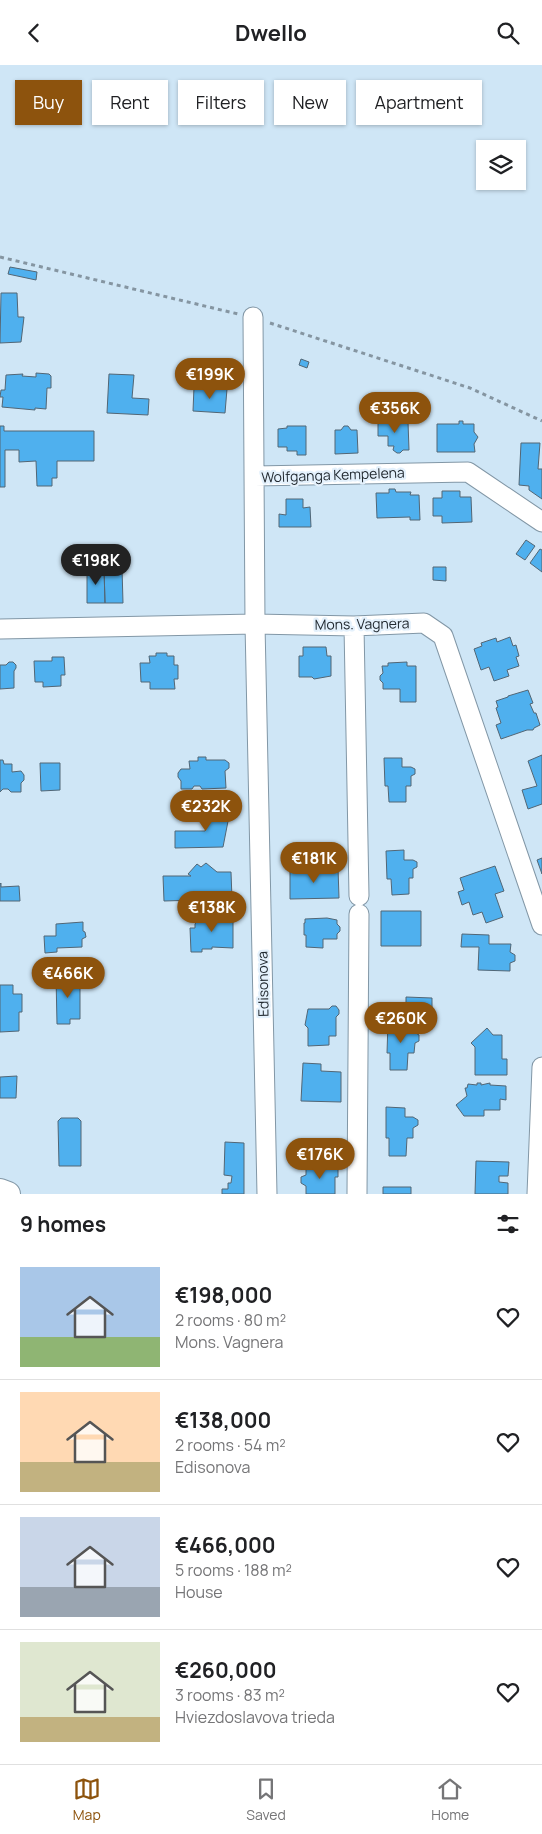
<!DOCTYPE html>
<meta charset="utf-8">
<style>
:root{--surface:#fff;--page:#f6f6f6;--text:#202124;--muted:#757577;--line:#e0e0e0;--accent:#8d530d}
body{margin:0;font-family:Manrope,sans-serif;background:var(--page);color:var(--text);height:100vh;display:flex;flex-direction:column;font-size:19px;white-space:nowrap}
*{box-sizing:border-box;margin:0}
p{font-size:16px;color:var(--muted)}
.icon{flex:none;width:28px;height:28px;fill:none;stroke:currentColor;stroke-width:2;stroke-linecap:round;stroke-linejoin:round}
.map{position:relative;height:1129px;overflow:hidden}
.sheet{display:flex;flex-direction:column;background:var(--surface);flex:1}
.sheet>*{flex:none}
.guide{position:absolute;left:15px;top:15px;width:512px;height:45px;display:flex;gap:10px}
.controls{position:absolute;left:476px;top:75px;display:grid;gap:10px}
.controls a{display:grid;place-items:center;width:50px;height:50px;border-radius:0px;background:var(--surface);box-shadow:0 1px 4px #0004;font-size:25px}
.price{position:absolute;translate:-50% -42px;padding:0 11px;border-radius:18px;background:var(--accent);color:#fff;font-size:16px;line-height:32px;filter:drop-shadow(0 1px 2px #0008)}
.price::after{content:'';position:absolute;left:50%;top:30px;width:15px;height:11px;margin-left:-8px;background:inherit;clip-path:polygon(0 0,100% 0,50% 100%)}
.price.active{background:#222;color:#fff}
ul{padding:0;list-style:none}
li{display:flex;align-items:center;gap:15px;height:125px;padding:0 20px}
li+li{border-top:1px solid var(--line)}
li span{display:grid;place-items:center;flex:none;width:140px;height:100px;border-radius:0px;color:#555}
li>.icon{margin-inline-start:auto}
span .icon{width:60px;height:60px;fill:#fffc;stroke-width:1}
li b{font-size:21px}
h2{display:flex;justify-content:space-between;align-items:center;height:60px;padding:0 20px;font-size:21px}
.pill{padding:0 18px;border-radius:0px;background:var(--surface);box-shadow:0 1px 4px #0004;font-size:18px;line-height:45px}
.pill.active{background:var(--accent);color:#fff}
header{display:flex;justify-content:space-between;align-items:center;height:65px;padding:0 20px;background:var(--surface);font-size:22px;font-weight:700}
.tab-bar{display:flex;justify-content:space-around;align-items:center;height:70px;border-top:1px solid var(--line);background:var(--surface);font-size:14px;color:var(--muted)}
.tab-bar a{display:grid;justify-items:center;gap:2px}
.tab-bar .active{color:var(--accent)}
.map>svg:first-child{display:block}
.building{fill:#4fb0ee;stroke:#526675}
.lines{fill:none;stroke-linecap:round;stroke-linejoin:round}
.minor-casing{stroke:#8297a6;stroke-width:21}
.tertiary-casing{stroke:#8297a6;stroke-width:26}
.path{stroke:#8595a1;stroke-width:3;stroke-dasharray:4 4;stroke-linecap:butt}
.minor{stroke:#fff;stroke-width:19}
.tertiary{stroke:#fff;stroke-width:24}
.labels{text-anchor:middle;stroke-width:4.5;stroke-linejoin:round;paint-order:stroke}
.street-label{font-size:14px;fill:#222a31;stroke:#e4f1fc}
</style>
<header><svg class="icon" aria-label="back" viewBox="0 0 24 24"><path d="M15 5l-7 7 7 7"/></svg>Dwello<svg class="icon" aria-label="search" viewBox="0 0 24 24"><circle cx="10" cy="10" r="6"/><path d="M15 15l6 6"/></svg></header>
<div class="map">
<svg width="542" height="1129" viewBox="0 0 542 1129">
<rect width="100%" height="100%" fill="#cfe6f6"/>
<path class="building" d="M 10,202 L 37,207 L 36,215 L 8,209 Z
M 1,228 L 17,228 L 18,252 L 24,252 L 21,277 L 0,278 Z
M 301,294 L 309,297 L 307,303 L 299,300 Z
M 36,308 L 49,309 L 51,311 L 51,323 L 47,323 L 46,344 L 35,343 L 35,345 L 2,342 L 3,332 L 0,332 L 1,325 L 5,325 L 6,310 L 23,309 L 22,311 L 36,312 Z
M 109,309 L 134,310 L 132,333 L 149,334 L 148,350 L 107,348 Z
M 194,322 L 227,324 L 225,348 L 193,346 Z
M 378,353 L 388,353 L 388,358 L 408,357 L 409,385 L 403,385 L 400,388 L 397,388 L 393,385 L 394,381 L 388,381 L 388,371 L 378,371 Z
M 459,356 L 463,356 L 463,359 L 474,359 L 474,367 L 478,372 L 474,379 L 475,387 L 437,387 L 437,359 L 459,359 Z
M 0,361 L 4,361 L 4,366 L 94,366 L 94,396 L 57,396 L 57,413 L 52,413 L 52,421 L 37,421 L 36,396 L 19,397 L 19,385 L 5,385 L 5,422 L 0,422 Z
M 287,361 L 306,361 L 306,390 L 297,390 L 297,386 L 287,386 L 287,382 L 278,382 L 278,364 L 287,363 Z
M 344,361 L 348,361 L 351,365 L 357,365 L 358,388 L 335,389 L 335,365 L 341,365 Z
M 521,378 L 540,378 L 538,404 L 542,404 L 542,434 L 529,425 L 529,421 L 519,420 Z
M 389,424 L 395,424 L 396,427 L 411,427 L 410,430 L 419,430 L 420,455 L 410,455 L 410,452 L 377,453 L 376,428 L 389,428 Z
M 442,426 L 460,426 L 460,432 L 471,432 L 472,457 L 442,458 L 442,451 L 433,451 L 433,433 L 442,433 Z
M 286,434 L 303,434 L 303,443 L 310,442 L 311,462 L 279,462 L 279,449 L 286,450 Z
M 526,475 L 535,481 L 525,495 L 516,489 Z
M 540,484 L 542,485 L 542,507 L 530,498 Z
M 433,502 L 446,502 L 446,516 L 433,515 Z
M 87,503 L 104,503 L 105,538 L 87,538 Z
M 104,503 L 122,503 L 123,538 L 105,538 Z
M 510,572 L 513,581 L 516,580 L 519,591 L 516,592 L 519,601 L 507,605 L 509,611 L 494,616 L 489,602 L 481,605 L 474,584 L 482,581 L 481,578 L 496,573 L 497,577 Z
M 303,582 L 326,582 L 327,591 L 331,591 L 331,611 L 314,614 L 312,612 L 299,612 L 299,591 L 303,591 Z
M 156,588 L 167,588 L 167,591 L 174,591 L 174,600 L 178,600 L 178,614 L 174,614 L 175,624 L 150,624 L 150,617 L 141,617 L 140,598 L 150,598 L 149,591 L 156,591 Z
M 52,592 L 64,592 L 65,610 L 61,610 L 61,621 L 43,622 L 43,617 L 35,617 L 34,596 L 52,596 Z
M 9,597 L 13,597 L 16,600 L 16,603 L 14,606 L 14,623 L 0,624 L 0,600 L 6,600 Z
M 407,597 L 407,601 L 416,601 L 416,637 L 400,637 L 400,624 L 383,624 L 383,618 L 380,615 L 380,611 L 383,608 L 382,601 L 388,601 L 388,598 Z
M 528,625 L 533,638 L 530,639 L 534,648 L 536,648 L 540,660 L 534,663 L 533,665 L 527,665 L 501,674 L 496,660 L 501,658 L 496,643 L 498,642 L 496,636 L 508,632 L 508,631 Z
M 542,690 L 542,739 L 528,744 L 522,725 L 537,721 L 528,696 Z
M 198,692 L 206,692 L 206,695 L 225,695 L 229,698 L 229,703 L 225,706 L 226,723 L 202,724 L 200,721 L 194,721 L 192,724 L 181,724 L 181,716 L 178,712 L 178,708 L 181,704 L 190,704 L 189,696 L 198,696 Z
M 384,693 L 402,693 L 402,702 L 411,702 L 415,704 L 415,709 L 411,711 L 411,721 L 406,721 L 406,737 L 389,737 L 388,721 L 385,721 Z
M 0,695 L 3,695 L 4,699 L 12,699 L 12,707 L 21,706 L 24,710 L 24,715 L 21,718 L 21,727 L 11,727 L 8,724 L 3,724 L 0,727 Z
M 40,698 L 60,698 L 60,725 L 41,726 Z
M 215,740 L 230,746 L 223,782 L 175,783 L 175,766 L 205,766 Z
M 404,785 L 404,795 L 413,795 L 417,797 L 417,802 L 413,804 L 413,813 L 409,813 L 409,829 L 392,830 L 391,814 L 387,814 L 386,786 Z
M 542,793 L 542,809 L 537,795 Z
M 206,798 L 217,807 L 231,807 L 232,834 L 164,836 L 163,811 L 191,811 L 188,809 L 197,799 L 201,802 Z
M 495,801 L 504,826 L 495,829 L 503,852 L 486,858 L 482,847 L 473,850 L 469,837 L 462,840 L 458,827 L 464,825 L 460,813 Z
M 338,803 L 339,833 L 290,834 L 290,804 Z
M 1,818 L 1,822 L 19,821 L 20,836 L 0,836 L 0,819 Z
M 381,846 L 421,846 L 421,881 L 381,881 Z
M 202,850 L 223,850 L 224,854 L 233,854 L 233,883 L 212,882 L 212,884 L 202,884 L 202,887 L 191,887 L 190,863 L 195,863 L 195,859 L 198,855 L 203,855 Z
M 327,853 L 337,855 L 337,859 L 340,862 L 340,866 L 337,869 L 337,874 L 323,874 L 323,883 L 306,882 L 306,870 L 304,870 L 304,858 L 305,858 L 305,854 Z
M 83,857 L 83,866 L 85,867 L 86,872 L 82,874 L 82,882 L 57,883 L 57,887 L 45,888 L 44,871 L 56,871 L 56,859 Z
M 462,869 L 489,870 L 489,879 L 511,879 L 510,887 L 515,890 L 515,896 L 510,898 L 510,906 L 478,905 L 479,882 L 461,882 Z
M 56,911 L 80,911 L 80,954 L 70,954 L 70,959 L 57,959 Z
M 0,920 L 13,920 L 13,929 L 22,929 L 22,947 L 19,947 L 19,966 L 0,967 Z
M 406,932 L 432,933 L 432,946 L 406,945 Z
M 332,941 L 336,941 L 339,945 L 339,949 L 336,952 L 336,971 L 329,971 L 329,980 L 308,981 L 308,963 L 305,960 L 308,944 L 329,944 Z
M 388,957 L 415,958 L 414,967 L 419,970 L 419,976 L 415,978 L 414,988 L 408,988 L 407,1005 L 390,1005 L 390,988 L 387,988 Z
M 487,963 L 493,970 L 502,970 L 502,994 L 507,994 L 507,1010 L 475,1010 L 475,982 L 471,978 Z
M 303,998 L 321,999 L 321,1006 L 341,1007 L 341,1037 L 301,1036 Z
M 17,1011 L 16,1033 L 0,1033 L 0,1012 Z
M 477,1018 L 481,1018 L 481,1020 L 490,1018 L 490,1020 L 506,1021 L 506,1035 L 500,1034 L 500,1045 L 484,1045 L 484,1051 L 464,1051 L 456,1040 L 467,1031 L 465,1023 L 467,1023 L 468,1019 L 477,1020 Z
M 386,1042 L 405,1043 L 405,1052 L 413,1052 L 418,1055 L 418,1060 L 413,1063 L 413,1073 L 407,1073 L 406,1091 L 389,1091 L 389,1073 L 386,1073 Z
M 61,1053 L 78,1053 L 81,1056 L 81,1101 L 59,1101 L 58,1056 Z
M 225,1077 L 244,1078 L 244,1129 L 222,1129 L 222,1124 L 228,1124 L 228,1118 L 231,1118 L 232,1111 L 224,1110 Z
M 476,1096 L 509,1097 L 508,1111 L 499,1111 L 499,1117 L 508,1118 L 508,1129 L 475,1129 Z
M 306,1101 L 338,1102 L 338,1112 L 335,1112 L 335,1129 L 306,1129 L 306,1121 L 301,1118 L 301,1112 L 306,1110 Z
M 383,1122 L 411,1122 L 411,1129 L 383,1129 Z"/>
<g class="lines">
<g class="minor-casing">
<path id="minor" d="M 253,252 L 255,559 L 267,1129
M 255,411 L 468,407 L 542,457
M 354,561 L 359,831
M 0,564 L 255,559 L 354,561 L 424,558 L 443,571 L 542,860
M 357,1129 L 359,849
M 537,1129 L 542,1002"/>
</g>
<g class="tertiary-casing">
<path id="tertiary" d="M 0,1126 L 8,1129"/>
</g>
<path class="path" d="M 0,192 L 238,249
M 270,258 L 470,323 L 542,356"/>
<use href="#minor" class="minor"/>
<use href="#tertiary" class="tertiary"/>
</g>
<g class="labels">
<g class="street-label">
<text transform="translate(333 410) rotate(-2)" y="5">Wolfganga Kempelena</text>
<text transform="translate(362 559) rotate(-1)" y="5">Mons. Vagnera</text>
<text transform="translate(263 919) rotate(-91)" y="5">Edisonova</text>
</g>
</g>
</svg>
<div class="controls">
<a><svg class="icon" aria-label="layers" viewBox="0 0 24 24"><path d="M12 4l9 5-9 5-9-5zM3 14l9 5 9-5"/></svg></a>
</div>
<b class="price" style="left:210px;top:335px">€199K</b>
<b class="price" style="left:395px;top:369px">€356K</b>
<b class="price active" style="left:96px;top:521px">€198K</b>
<b class="price" style="left:206px;top:767px">€232K</b>
<b class="price" style="left:314px;top:819px">€181K</b>
<b class="price" style="left:212px;top:868px">€138K</b>
<b class="price" style="left:68px;top:934px">€466K</b>
<b class="price" style="left:401px;top:979px">€260K</b>
<b class="price" style="left:320px;top:1115px">€176K</b>
<div class="guide">
<a class="pill active">Buy</a>
<a class="pill">Rent</a>
<a class="pill">Filters</a>
<a class="pill">New</a>
<a class="pill">Apartment</a>
</div>
</div>
<section class="sheet">
<h2>9 homes<svg class="icon" aria-label="filters" viewBox="0 0 24 24"><path d="M4 7h16M4 17h16"/><circle cx="9" cy="7" r="2"/><circle cx="15" cy="17" r="2"/></svg></h2>
<ul>
<li><span style="background:linear-gradient(#a9c7e8 70%,#8fb573 0)"><svg class="icon" aria-label="home" viewBox="0 0 24 24"><path d="M3 11l9-7 9 7M6 9v11h12V9"/></svg></span><div><b>€198,000</b><p>2 rooms · 80 m²</p><p>Mons. Vagnera</p></div><svg class="icon" aria-label="heart" viewBox="0 0 24 24"><path d="M12 20l-8-8c-3-5 5-10 8-4 3-6 11-1 8 4z"/></svg></li>
<li><span style="background:linear-gradient(#ffd9b3 70%,#c2b280 0)"><svg class="icon" aria-label="home" viewBox="0 0 24 24"><path d="M3 11l9-7 9 7M6 9v11h12V9"/></svg></span><div><b>€138,000</b><p>2 rooms · 54 m²</p><p>Edisonova</p></div><svg class="icon" aria-label="heart" viewBox="0 0 24 24"><path d="M12 20l-8-8c-3-5 5-10 8-4 3-6 11-1 8 4z"/></svg></li>
<li><span style="background:linear-gradient(#c9d6e8 70%,#9aa5b1 0)"><svg class="icon" aria-label="home" viewBox="0 0 24 24"><path d="M3 11l9-7 9 7M6 9v11h12V9"/></svg></span><div><b>€466,000</b><p>5 rooms · 188 m²</p><p>House</p></div><svg class="icon" aria-label="heart" viewBox="0 0 24 24"><path d="M12 20l-8-8c-3-5 5-10 8-4 3-6 11-1 8 4z"/></svg></li>
<li><span style="background:linear-gradient(#dfe7d0 75%,#c2b280 0)"><svg class="icon" aria-label="home" viewBox="0 0 24 24"><path d="M3 11l9-7 9 7M6 9v11h12V9"/></svg></span><div><b>€260,000</b><p>3 rooms · 83 m²</p><p>Hviezdoslavova trieda</p></div><svg class="icon" aria-label="heart" viewBox="0 0 24 24"><path d="M12 20l-8-8c-3-5 5-10 8-4 3-6 11-1 8 4z"/></svg></li>
</ul>
</section>
<nav class="tab-bar">
<a class="active"><svg class="icon" aria-label="map" viewBox="0 0 24 24"><path d="M3 6l6-2 6 2 6-2v14l-6 2-6-2-6 2zM9 4v14M15 6v14"/></svg>Map</a>
<a><svg class="icon" aria-label="saved" viewBox="0 0 24 24"><path d="M7 4h10v16l-5-4-5 4z"/></svg>Saved</a>
<a><svg class="icon" aria-label="home" viewBox="0 0 24 24"><path d="M3 11l9-7 9 7M6 9v11h12V9"/></svg>Home</a>
</nav>
